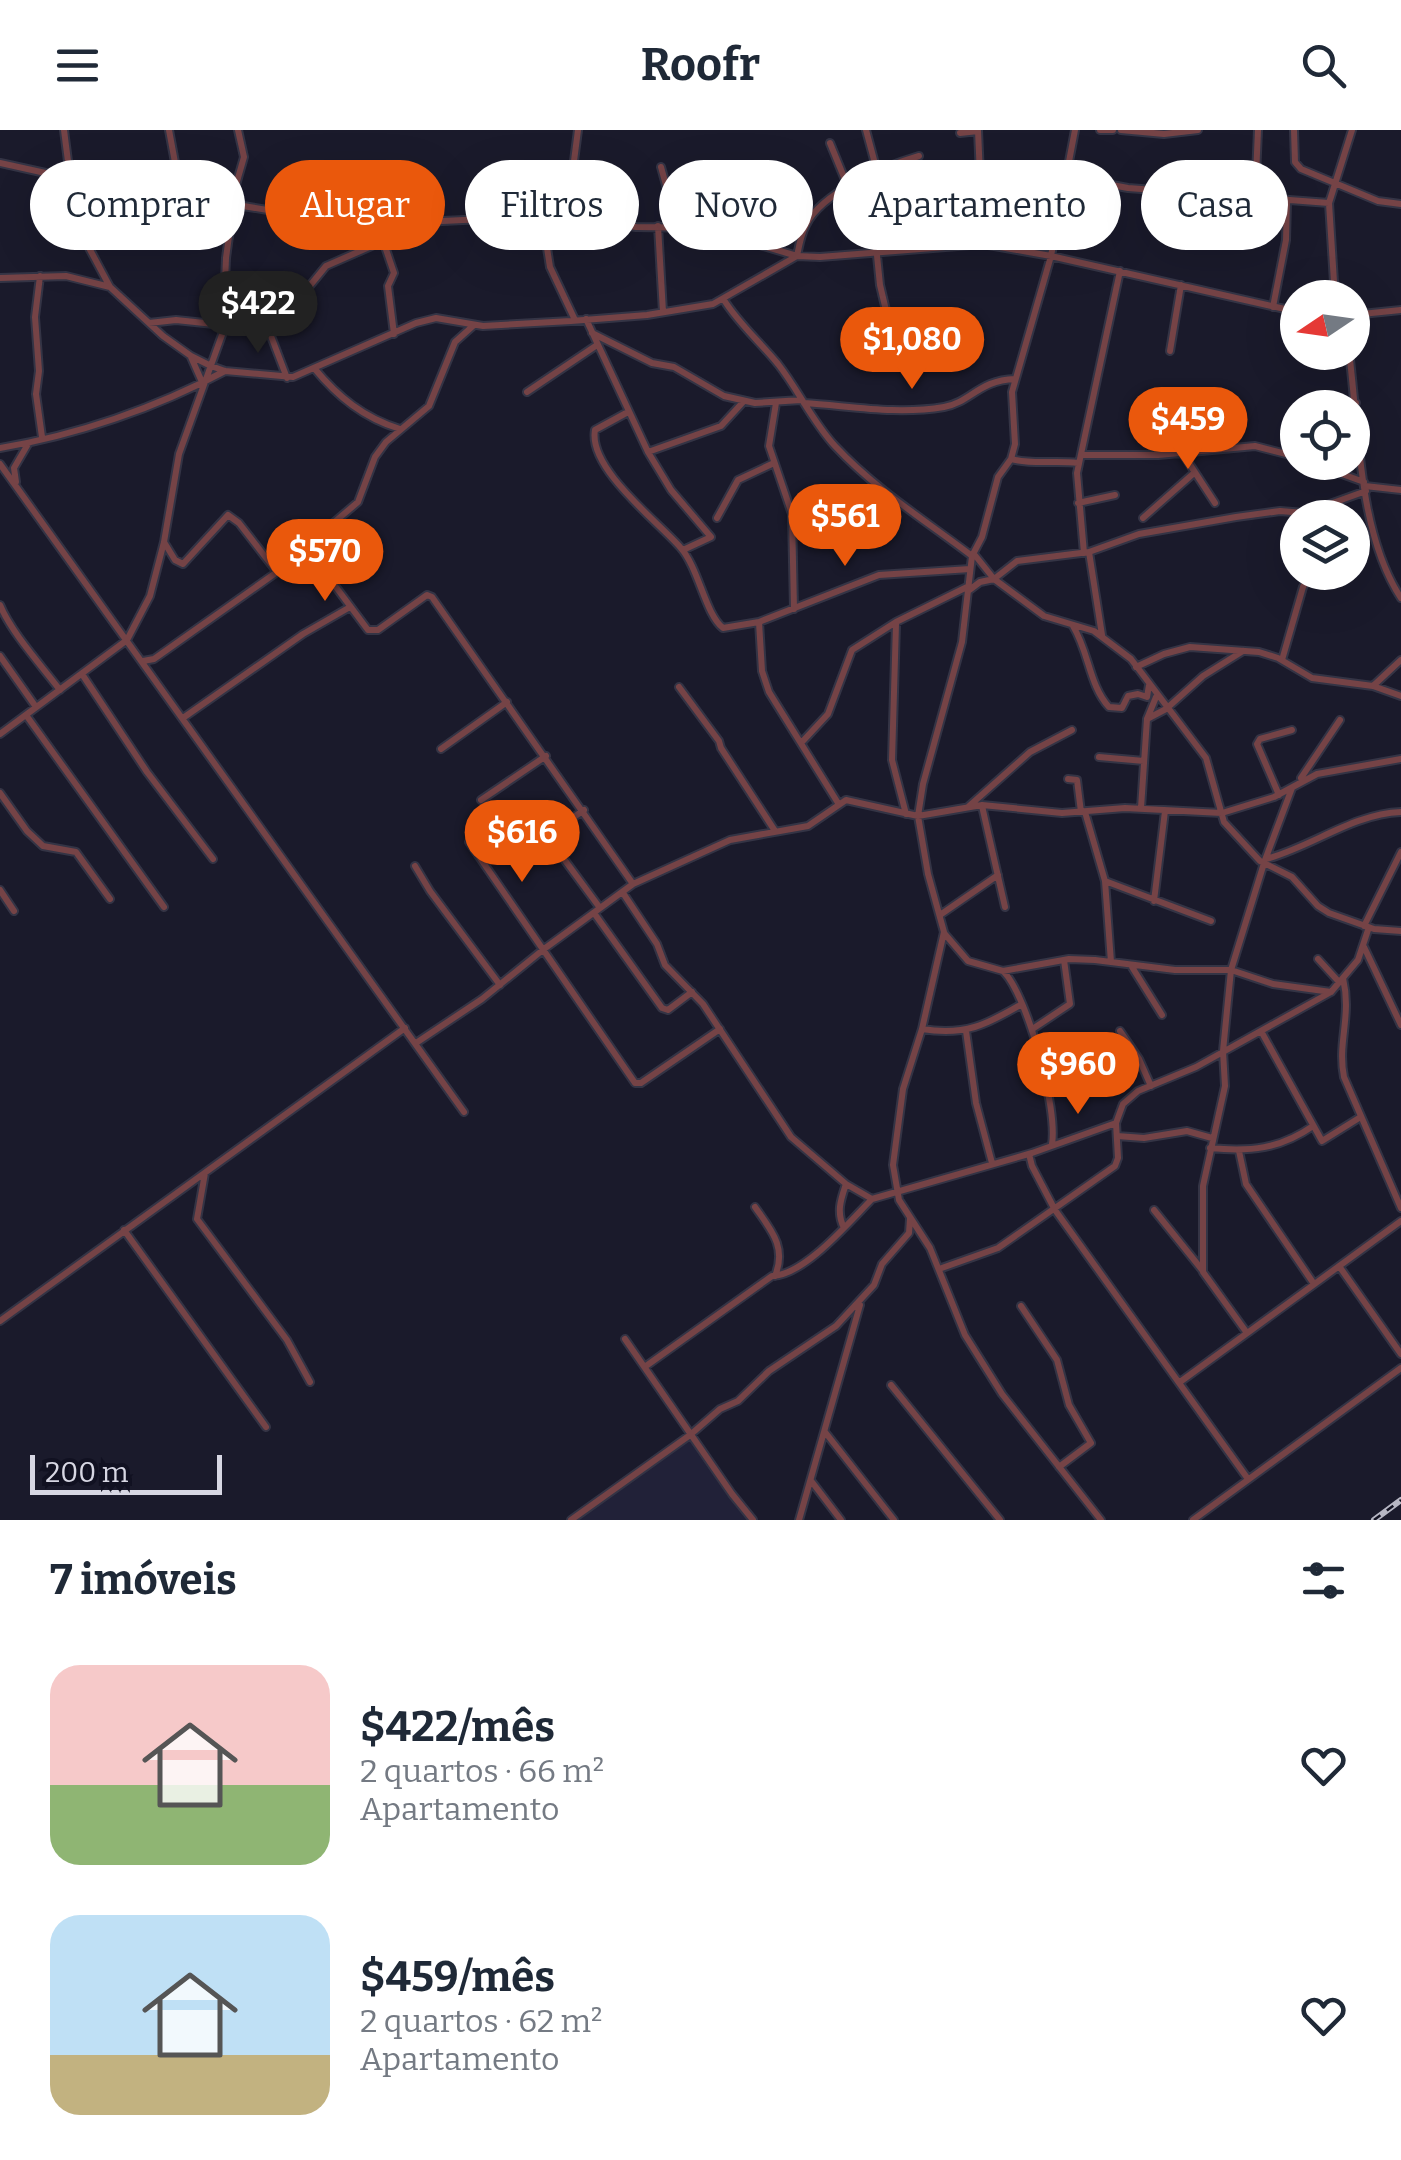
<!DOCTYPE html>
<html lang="pt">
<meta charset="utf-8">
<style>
:root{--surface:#fff;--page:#f6f6f7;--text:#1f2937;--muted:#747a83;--accent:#ea580c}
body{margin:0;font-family:Bitter,serif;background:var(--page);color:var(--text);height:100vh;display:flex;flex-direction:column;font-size:38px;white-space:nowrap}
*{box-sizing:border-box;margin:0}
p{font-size:32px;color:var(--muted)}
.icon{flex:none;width:55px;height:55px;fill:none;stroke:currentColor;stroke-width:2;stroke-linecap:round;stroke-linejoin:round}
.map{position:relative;height:1390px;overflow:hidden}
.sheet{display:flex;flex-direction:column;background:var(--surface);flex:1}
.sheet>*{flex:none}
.top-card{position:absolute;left:30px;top:30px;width:1342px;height:90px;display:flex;gap:20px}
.needle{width:65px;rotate:257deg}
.fabs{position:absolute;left:1280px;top:150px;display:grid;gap:20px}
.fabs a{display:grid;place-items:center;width:90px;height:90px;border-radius:50%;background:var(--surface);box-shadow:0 10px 40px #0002;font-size:50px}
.scale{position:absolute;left:30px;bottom:25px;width:192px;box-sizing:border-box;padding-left:10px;border:5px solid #d7d7e3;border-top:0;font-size:28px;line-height:35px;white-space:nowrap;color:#d7d7e3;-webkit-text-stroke:8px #111121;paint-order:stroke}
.price{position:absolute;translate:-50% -85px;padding:0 22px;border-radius:35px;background:var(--accent);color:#fff;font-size:32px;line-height:65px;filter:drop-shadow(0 2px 5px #0008)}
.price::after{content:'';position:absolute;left:50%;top:60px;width:30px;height:22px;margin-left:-15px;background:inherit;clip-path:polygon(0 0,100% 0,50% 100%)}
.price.on{background:#222;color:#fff}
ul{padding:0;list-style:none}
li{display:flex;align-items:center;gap:30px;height:250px;padding:0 50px}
li span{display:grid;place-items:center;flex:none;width:280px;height:200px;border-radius:30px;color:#555}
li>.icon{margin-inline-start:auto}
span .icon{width:120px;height:120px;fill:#fffc;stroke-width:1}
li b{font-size:42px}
h2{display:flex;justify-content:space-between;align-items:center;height:120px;padding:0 50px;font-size:42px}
.pill{padding:0 35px;border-radius:45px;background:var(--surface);box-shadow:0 10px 40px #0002;font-size:35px;line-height:90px}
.pill.on{background:var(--accent);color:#fff}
header{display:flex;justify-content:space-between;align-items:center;height:130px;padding:0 50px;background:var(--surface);font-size:45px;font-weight:700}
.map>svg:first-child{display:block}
.built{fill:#212138}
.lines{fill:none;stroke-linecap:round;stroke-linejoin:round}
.minor-casing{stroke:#343445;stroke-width:10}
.minor{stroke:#754346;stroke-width:6}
.rail-casing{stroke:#b6b6c3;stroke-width:6}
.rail{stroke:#111121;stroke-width:2.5;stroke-dasharray:8;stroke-linecap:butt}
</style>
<header><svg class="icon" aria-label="menu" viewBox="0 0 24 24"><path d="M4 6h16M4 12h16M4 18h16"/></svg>Roofr<svg class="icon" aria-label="search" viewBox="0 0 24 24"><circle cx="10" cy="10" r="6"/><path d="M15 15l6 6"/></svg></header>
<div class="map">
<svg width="1401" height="1390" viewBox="0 0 1401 1390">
<rect width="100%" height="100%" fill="#1a1a2b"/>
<path class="built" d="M 693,1307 L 752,1390 L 578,1390 Z"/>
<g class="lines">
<g class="minor-casing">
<path id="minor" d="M 64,0 L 70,47
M 169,0 L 181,65
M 866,0 L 877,41
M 978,0 L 983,114
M 1075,0 L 1051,126 L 1012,262 L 1015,314 L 1011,329 L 998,347 L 982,407 L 972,426 L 962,512 L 923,654 L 918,686 L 928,744 L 944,802 L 922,899 L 903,959 L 893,1035 L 899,1070 L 930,1118 L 965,1205 L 1002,1264 L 1101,1390
M 1100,0 L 1113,0
M 1121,0 L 1164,4 L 1198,0
M 1294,0 L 1295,32 L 1301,39 L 1378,71 L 1401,74
M 960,3 L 978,1
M 830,13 L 848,57
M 0,33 L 50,44 L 334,91 L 401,93 L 567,85 L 636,97 L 703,98 L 797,126 L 820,127 L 983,114 L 1051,126 L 1298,182
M 661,37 L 677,95
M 50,45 L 110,157 L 163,206 L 191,226 L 211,236 L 225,241 L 293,247 L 416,193 L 436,188 L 483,196 L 571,191 L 647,185 L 713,174 L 797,126 C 799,116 801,104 806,95 C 822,62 885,36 919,26
M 869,47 L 880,155 L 898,231
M 668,59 L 725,51 L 763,53
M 1064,59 L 1101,53 L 1128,58 L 1329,73
M 1255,69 L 1258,0
M 567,85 L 578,0
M 542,86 L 550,137 L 575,190
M 377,93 L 394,143 L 388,156 L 394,204
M 658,96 L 663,182
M 40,146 L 35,187 L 39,241 L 36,264 L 42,307
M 0,148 L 66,146 L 110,157
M 1335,168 L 1329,73 L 1352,0
M 724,170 C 739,194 760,212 778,234 C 799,261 812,291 835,316 C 875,359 926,391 972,426
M 1273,177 L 1286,110 L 1287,71
M 1352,185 L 1401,180
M 586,189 L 648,322 L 671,360 L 711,407 L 683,420
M 149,193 L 176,190 L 214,194 L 261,193 L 308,158 L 326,136 L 383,111
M 261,193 L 271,206 L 287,248
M 592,203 L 652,233 L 674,237 L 724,266 L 755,273 L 801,270
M 1170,221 L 1181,155
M 1349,222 C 1359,298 1358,403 1401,468
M 191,227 L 202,252
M 314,238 C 338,267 364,288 400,299
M 527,262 L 597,215
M 776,273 L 769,316 L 792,384 L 794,479
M 804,273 C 851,276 896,285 944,277 C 971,272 979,250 1015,249
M 1328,274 L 1356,273
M 628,282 L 595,300 C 588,338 657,391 680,417 C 699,438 705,484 723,498 L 759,492 L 879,445 L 970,439
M 0,318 C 77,305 156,278 225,241
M 648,322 L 721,296 L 744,271
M 1183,324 L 1215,373
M 1082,325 L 1158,325 L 1255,316 L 1298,327
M 1011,329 C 1033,335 1055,330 1078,333
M 1309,332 L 1364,352
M 0,334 L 464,982
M 16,352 L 14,338 L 28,314
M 1365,356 L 1401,360
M 1078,373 L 1115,365
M 717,388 L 738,350 L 774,333
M 1143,388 L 1194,343
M 164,412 L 175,430 L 183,434 L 228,385 L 239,393 L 277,442 L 309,421 L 311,412 L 358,372 L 375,327 L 386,312 L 429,276 L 455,212 L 474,195
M 309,421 L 368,500 L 378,500 L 427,465 L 432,467 L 633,754
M 1089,422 L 1102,505
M 1084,423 L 1077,343 L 1120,141
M 974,424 L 994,449 L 1044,486 L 1094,501 L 1131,529 L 1206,628 L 1224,692 L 1260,731 L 1292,747 L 1318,776 L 1329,783 L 1374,799 L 1401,801
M 968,461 L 980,452 L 994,449 L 1017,431 L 1089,422 L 1139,404 L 1236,387 L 1280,381 L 1305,383 L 1366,361
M 0,475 C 11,502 41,535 60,560
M 759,492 L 762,541 L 769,562 L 838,673
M 896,494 L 892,630 L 906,684
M 1073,496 C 1089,522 1089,555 1109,577 L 1122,578 L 1128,566 L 1138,564 L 1147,567 L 1149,555
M 0,526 L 36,577
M 1282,530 L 1303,457 L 1312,442
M 143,531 L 154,529 L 277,442
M 1136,537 L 1164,524 L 1190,517 L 1259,522 L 1278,528 L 1312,548 L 1373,556 L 1401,566
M 82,544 L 147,642 L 213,729
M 1373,556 L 1401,530
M 679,557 L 719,611 L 721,618 L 775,701
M 26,585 L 164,777
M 183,588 L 303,504 L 350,477
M 1147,589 L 1166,579 L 1203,546 L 1243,521
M 0,604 L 127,510 L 150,466 L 164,412 L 179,324 L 223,202 L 226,128 L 236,55 L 244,27 L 238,0
M 802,612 L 828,584 L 852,520 L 896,492 L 969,456
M 441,619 L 507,572
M 1099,627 L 1144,631
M 1301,648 L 1340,590
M 1068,649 L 1077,650 L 1081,682
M 0,663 L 27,701 L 43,716 L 76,722 L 110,769
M 1279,665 L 1257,614 L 1260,609 L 1292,600
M 481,670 L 546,626
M 982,676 L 1005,777
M 968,677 L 1030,622 L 1072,600
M 1141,678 L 1147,589 L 1156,567
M 1085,682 L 1105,751 L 1111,832
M 469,712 L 635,953 L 641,953 L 720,899
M 519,725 L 584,680
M 561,725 L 600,778
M 1266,729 C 1312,717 1352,684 1401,682
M 415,736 L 430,761 L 500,855
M 1105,751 L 1211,791
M 0,760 L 14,781
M 623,763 L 657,814 L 665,835 L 703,874 L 791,1007 L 846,1054 L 872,1069 L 1032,1023 L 1116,993
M 1154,771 L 1165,681
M 594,783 L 662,878 L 668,880 L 692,862
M 940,785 L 998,745
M 1364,796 L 1401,722
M 944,803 L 968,831 L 1003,841 L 1069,829 L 1095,830 L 1175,840 L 1231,840 L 1273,854 L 1331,862
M 1364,817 L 1401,895
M 1318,829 L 1339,852
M 1132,837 L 1162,885
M 1004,842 C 1028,867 1058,980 1052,1014
M 1343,848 C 1352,887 1337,912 1344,947 L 1401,1078
M 1034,898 L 1070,874 L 1064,830
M 922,899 C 965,906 986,895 1022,874
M 966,901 L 976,973 L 992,1033
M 1120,901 L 1139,929 L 1151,956
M 1261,901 L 1322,1011 L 1359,988
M 416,913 L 482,869 L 544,819 L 633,754 L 730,710 L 808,696 L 846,670 L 918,686 L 982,675 L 1062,683 L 1125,678 L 1222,683 L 1274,667 L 1317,644 L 1401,629
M 1117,1006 L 1144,1008 L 1187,1001 L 1212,1008
M 1210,1018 C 1250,1022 1280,1019 1313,996
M 1239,1021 L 1246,1054 L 1314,1154
M 1029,1024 L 1032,1036 L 1055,1080 L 1248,1349
M 205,1043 L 197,1089 L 287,1210 L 310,1252
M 755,1077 C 771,1100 787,1117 775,1146
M 1154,1080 L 1203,1141
M 844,1098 C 836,1082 841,1069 846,1054
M 124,1100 L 266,1297
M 1339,1136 L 1401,1224
M 939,1139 L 998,1118 L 1115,1036 L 1118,1028 L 1116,993 L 1123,974 L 1138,961 L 1196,937 L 1331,862 L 1358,830 L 1369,797
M 1021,1176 L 1057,1230 L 1069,1275 L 1091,1313 L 1059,1337
M 0,1191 L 405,898
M 1247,1203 L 1203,1142 L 1203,1056 L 1225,956 L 1223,921 L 1231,840 L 1265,730 L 1292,658
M 625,1209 L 732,1364 L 753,1390
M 646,1236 L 772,1146 C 805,1145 849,1092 872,1069
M 1180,1252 L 1401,1091
M 891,1255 L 1000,1390
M 825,1302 L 894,1390
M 812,1352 L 841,1390
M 571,1390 L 690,1305 L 720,1279 L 738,1271 L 769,1241 L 836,1196 L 874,1155 L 882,1134 L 909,1103 L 910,1089
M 799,1390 L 860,1175
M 1193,1390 L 1401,1238"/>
</g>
<use href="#minor" class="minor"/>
<g class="rail-casing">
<path id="rail" d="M 1374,1390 L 1401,1370"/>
</g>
<use href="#rail" class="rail"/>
</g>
</svg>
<div class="fabs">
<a><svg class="needle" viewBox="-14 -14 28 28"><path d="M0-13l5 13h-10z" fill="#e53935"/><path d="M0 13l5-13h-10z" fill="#747a83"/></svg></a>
<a><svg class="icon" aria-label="locate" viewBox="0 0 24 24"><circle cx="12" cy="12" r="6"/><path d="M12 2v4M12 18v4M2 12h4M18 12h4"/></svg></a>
<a><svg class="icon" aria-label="layers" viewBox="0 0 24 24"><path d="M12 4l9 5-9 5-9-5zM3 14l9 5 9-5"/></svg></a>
</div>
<div class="scale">200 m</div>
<b class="price on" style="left:258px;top:226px">$422</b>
<b class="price" style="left:912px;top:262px">$1,080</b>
<b class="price" style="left:1188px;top:342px">$459</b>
<b class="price" style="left:845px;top:439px">$561</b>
<b class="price" style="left:325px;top:474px">$570</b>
<b class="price" style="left:522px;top:755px">$616</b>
<b class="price" style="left:1078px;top:987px">$960</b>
<div class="top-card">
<a class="pill">Comprar</a>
<a class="pill on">Alugar</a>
<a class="pill">Filtros</a>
<a class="pill">Novo</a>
<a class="pill">Apartamento</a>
<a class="pill">Casa</a>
</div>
</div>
<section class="sheet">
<h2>7 imóveis<svg class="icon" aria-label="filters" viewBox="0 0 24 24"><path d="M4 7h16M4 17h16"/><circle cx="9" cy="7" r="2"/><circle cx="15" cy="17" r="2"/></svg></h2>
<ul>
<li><span style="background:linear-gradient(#f6c9c9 60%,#8fb573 0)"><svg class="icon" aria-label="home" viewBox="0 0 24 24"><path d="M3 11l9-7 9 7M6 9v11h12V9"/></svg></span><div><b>$422/mês</b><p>2 quartos · 66 m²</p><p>Apartamento</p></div><svg class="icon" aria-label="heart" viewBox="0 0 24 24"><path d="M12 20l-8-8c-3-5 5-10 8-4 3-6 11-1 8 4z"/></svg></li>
<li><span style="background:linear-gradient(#bfe0f5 70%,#c2b280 0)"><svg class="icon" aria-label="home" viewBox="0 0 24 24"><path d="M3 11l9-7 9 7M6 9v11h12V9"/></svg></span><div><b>$459/mês</b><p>2 quartos · 62 m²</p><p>Apartamento</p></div><svg class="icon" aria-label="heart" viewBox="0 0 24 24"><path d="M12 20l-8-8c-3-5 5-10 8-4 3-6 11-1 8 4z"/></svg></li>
</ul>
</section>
